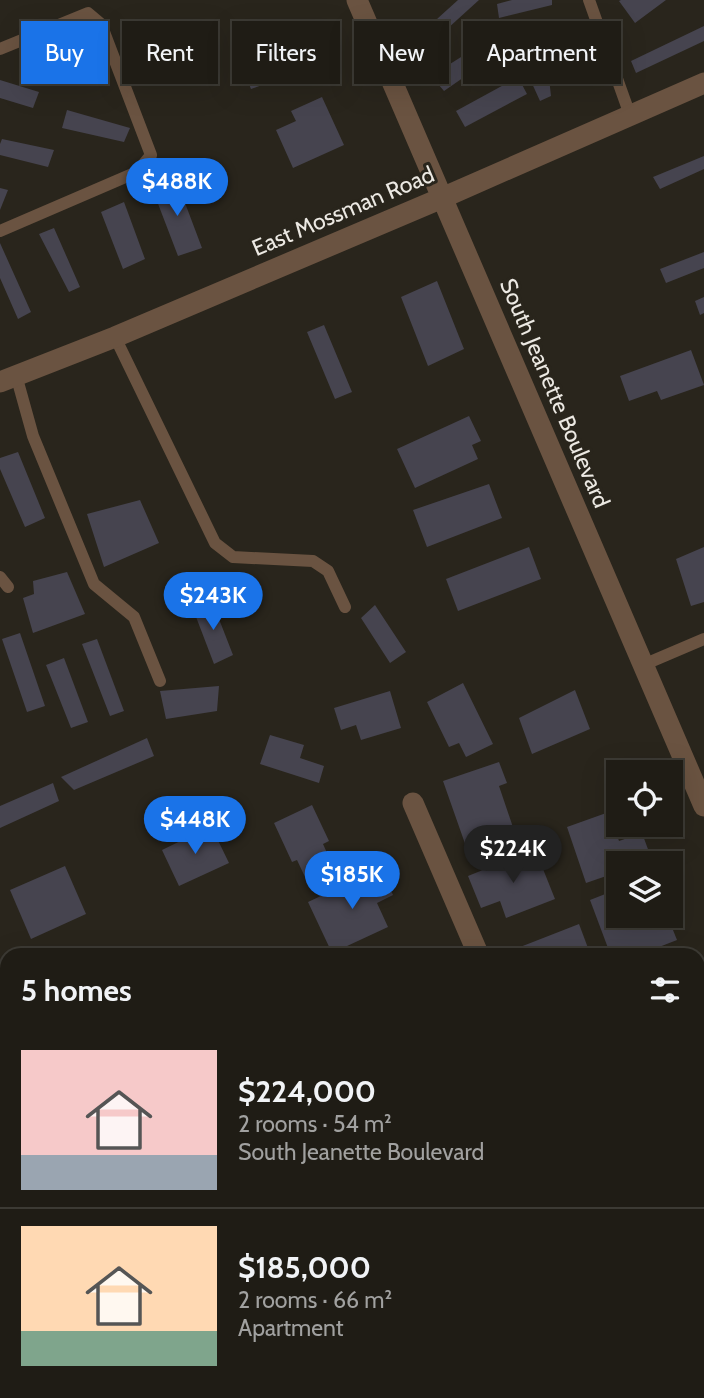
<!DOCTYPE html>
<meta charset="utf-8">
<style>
:root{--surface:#1f1c15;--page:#27251e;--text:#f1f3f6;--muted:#a1a1a0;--line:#3c3a34;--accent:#1a73e8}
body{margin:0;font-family:Cabin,sans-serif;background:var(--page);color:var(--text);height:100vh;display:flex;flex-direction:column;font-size:26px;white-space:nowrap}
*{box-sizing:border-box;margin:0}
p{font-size:23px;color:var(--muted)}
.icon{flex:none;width:38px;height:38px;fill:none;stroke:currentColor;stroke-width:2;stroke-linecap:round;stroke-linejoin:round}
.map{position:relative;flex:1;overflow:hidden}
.sheet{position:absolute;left:0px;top:948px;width:705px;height:450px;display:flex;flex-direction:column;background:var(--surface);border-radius:21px 21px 0 0;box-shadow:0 7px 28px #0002,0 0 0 2px var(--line)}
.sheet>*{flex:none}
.banner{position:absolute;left:21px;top:21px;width:663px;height:63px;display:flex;gap:14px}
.controls{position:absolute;left:606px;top:760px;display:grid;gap:14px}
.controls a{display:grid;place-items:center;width:77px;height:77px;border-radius:0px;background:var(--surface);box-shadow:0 7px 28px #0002,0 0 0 2px var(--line);font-size:35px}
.price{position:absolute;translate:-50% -60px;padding:0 16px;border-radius:24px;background:var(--accent);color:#fff;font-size:23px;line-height:46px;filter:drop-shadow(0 2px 4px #0008)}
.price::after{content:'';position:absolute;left:50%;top:42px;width:21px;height:16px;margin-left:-10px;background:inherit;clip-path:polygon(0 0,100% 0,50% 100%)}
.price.on{background:#222;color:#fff}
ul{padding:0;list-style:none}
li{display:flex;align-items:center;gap:21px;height:175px;padding:0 21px}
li+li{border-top:2px solid var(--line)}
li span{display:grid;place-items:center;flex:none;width:196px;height:140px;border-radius:0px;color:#555}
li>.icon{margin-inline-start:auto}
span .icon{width:84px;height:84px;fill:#fffc;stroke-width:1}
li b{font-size:30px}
h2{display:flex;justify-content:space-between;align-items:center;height:84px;padding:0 21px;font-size:30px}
.chip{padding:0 24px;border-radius:0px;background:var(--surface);box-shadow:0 7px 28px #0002,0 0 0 2px var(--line);font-size:24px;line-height:63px}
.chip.on{background:var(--accent);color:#fff}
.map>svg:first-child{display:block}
.building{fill:#46444f}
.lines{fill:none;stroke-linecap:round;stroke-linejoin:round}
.service{stroke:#6a5341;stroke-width:12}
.minor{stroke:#6a5341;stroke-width:21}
.labels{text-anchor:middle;stroke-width:6;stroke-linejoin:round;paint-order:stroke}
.street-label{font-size:23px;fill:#ece9e3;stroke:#29251c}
</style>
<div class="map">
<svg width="704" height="1398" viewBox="0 0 704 1398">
<rect width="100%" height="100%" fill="#29251c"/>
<path class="building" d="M 458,0 L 479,0 L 425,49 L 416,38 Z
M 512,0 L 552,0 L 552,5 L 499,18 L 497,4 Z
M 621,0 L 666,0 L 635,23 L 619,1 Z
M 704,26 L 704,41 L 636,73 L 631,61 Z
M 499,33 L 509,46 L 444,91 L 431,76 Z
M 281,40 L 294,73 L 251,89 L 238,57 Z
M 39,47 L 81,59 L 76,76 L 25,62 L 27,55 L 36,58 Z
M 530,48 L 587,58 L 585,70 L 575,70 L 572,81 L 549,78 L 551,96 L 540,101 L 525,68 Z
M 518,77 L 527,94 L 465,127 L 456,111 Z
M 0,80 L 39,92 L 33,108 L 0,98 Z
M 322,97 L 344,145 L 293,168 L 276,130 L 296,121 L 291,111 Z
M 67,110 L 130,128 L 124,142 L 62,128 Z
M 2,139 L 54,150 L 48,167 L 0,155 L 0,144 Z
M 704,156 L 704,169 L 660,189 L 653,177 Z
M 176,179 L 202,248 L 178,256 L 152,188 Z
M 0,188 L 8,190 L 0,210 Z
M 124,202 L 145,259 L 123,269 L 101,212 Z
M 54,228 L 80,287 L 69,292 L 39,234 Z
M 0,243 L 31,312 L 18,319 L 0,278 Z
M 704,252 L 704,268 L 666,283 L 660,269 Z
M 437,281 L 464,349 L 428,366 L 401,297 Z
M 704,297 L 704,313 L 700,315 L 695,301 Z
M 324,325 L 352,392 L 335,399 L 307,332 Z
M 691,350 L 704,385 L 661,400 L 657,391 L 629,401 L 620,376 Z
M 469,416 L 481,441 L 472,445 L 478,459 L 415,488 L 397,449 Z
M 18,452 L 45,518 L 25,527 L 0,469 L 0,458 Z
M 489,484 L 502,518 L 427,547 L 413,510 Z
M 140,500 L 159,543 L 104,567 L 87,514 Z
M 529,547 L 541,579 L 458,611 L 446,579 Z
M 704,547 L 704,602 L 691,606 L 676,559 Z
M 67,572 L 85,614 L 33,633 L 23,598 L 34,594 L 33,581 Z
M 212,601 L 233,655 L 214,664 L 193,609 Z
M 375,605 L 406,652 L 390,663 L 361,618 Z
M 20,633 L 45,706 L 27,712 L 2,639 Z
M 97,639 L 124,711 L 110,716 L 82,644 Z
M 64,658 L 88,722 L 71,728 L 46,665 Z
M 463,683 L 493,744 L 466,757 L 459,743 L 449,747 L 427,702 Z
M 219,686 L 217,711 L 166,719 L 160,691 Z
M 575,690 L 590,729 L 532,754 L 519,718 Z
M 390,691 L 401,728 L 361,740 L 356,725 L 341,730 L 334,708 Z
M 270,735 L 304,745 L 300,758 L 324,766 L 319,783 L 260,764 Z
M 147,738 L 154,756 L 74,790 L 61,777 Z
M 499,762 L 507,783 L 499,786 L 517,839 L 469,855 L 443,781 Z
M 53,783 L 59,801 L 0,828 L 0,806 Z
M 312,805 L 329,841 L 323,844 L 332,864 L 305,877 L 297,860 L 292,862 L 274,823 Z
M 609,812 L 619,841 L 642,833 L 652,860 L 644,863 L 618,863 L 618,872 L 586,883 L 567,827 Z
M 211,826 L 229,863 L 179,886 L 162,850 Z
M 535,849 L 555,899 L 506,918 L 500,901 L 481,908 L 468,876 Z
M 65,866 L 86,914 L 31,939 L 10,890 Z
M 381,868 L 393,895 L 377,903 L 388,927 L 332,953 L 308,902 Z
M 618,889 L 618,915 L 667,915 L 677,940 L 636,956 L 611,956 L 590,900 Z
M 579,924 L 591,956 L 517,956 L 515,949 Z
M 394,947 L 399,956 L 376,956 Z
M 704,1050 L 704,1094 L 698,1097 L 698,1052 Z
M 704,1219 L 704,1282 L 698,1284 L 698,1221 Z
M 704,1306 L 704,1340 L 698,1325 L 698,1308 Z
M 7,1344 L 7,1391 L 30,1391 L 33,1398 L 0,1398 L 0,1347 Z
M 273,1391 L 334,1391 L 336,1398 L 276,1398 Z"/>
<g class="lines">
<path class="service" d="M 589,0 L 630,115
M 0,49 L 88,13 L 101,24 L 151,155 L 137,172 L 0,231
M 115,337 L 215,543 L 233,557 L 313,561 L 328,571 L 345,607
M 16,375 L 33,436 L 94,584 L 134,617 L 160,681
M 0,577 L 8,587
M 643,665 L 704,639
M 454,1398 L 455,1398"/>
<path class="minor" d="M 357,0 L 704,806
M 0,382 L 115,337 L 442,198 L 704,83
M 413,803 L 479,956
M 698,996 L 704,994
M 0,1175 L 7,1191
M 0,1289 L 7,1286
M 89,1391 L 92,1398"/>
</g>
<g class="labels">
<g class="street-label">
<text transform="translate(343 211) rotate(-23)" y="8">East Mossman Road</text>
<text transform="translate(555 393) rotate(67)" y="8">South Jeanette Boulevard</text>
</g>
</g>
</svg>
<div class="controls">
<a><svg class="icon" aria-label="locate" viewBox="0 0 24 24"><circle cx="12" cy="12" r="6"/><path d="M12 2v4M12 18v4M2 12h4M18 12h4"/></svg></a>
<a><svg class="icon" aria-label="layers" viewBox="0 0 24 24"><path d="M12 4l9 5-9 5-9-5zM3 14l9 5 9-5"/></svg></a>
</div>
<b class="price" style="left:177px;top:218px">$488K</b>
<b class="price" style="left:213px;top:632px">$243K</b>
<b class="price" style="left:195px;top:856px">$448K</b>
<b class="price on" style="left:513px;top:885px">$224K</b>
<b class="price" style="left:352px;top:911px">$185K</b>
<div class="banner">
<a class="chip on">Buy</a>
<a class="chip">Rent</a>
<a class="chip">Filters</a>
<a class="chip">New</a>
<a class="chip">Apartment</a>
</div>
<section class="sheet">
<h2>5 homes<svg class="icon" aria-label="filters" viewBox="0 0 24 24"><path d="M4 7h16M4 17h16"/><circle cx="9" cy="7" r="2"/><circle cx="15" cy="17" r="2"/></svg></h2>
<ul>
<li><span style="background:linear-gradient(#f6c9c9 75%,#9aa5b1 0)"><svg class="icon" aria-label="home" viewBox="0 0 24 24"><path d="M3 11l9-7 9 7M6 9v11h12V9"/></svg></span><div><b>$224,000</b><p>2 rooms · 54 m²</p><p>South Jeanette Boulevard</p></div></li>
<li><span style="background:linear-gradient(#ffd9b3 75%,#7fa58c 0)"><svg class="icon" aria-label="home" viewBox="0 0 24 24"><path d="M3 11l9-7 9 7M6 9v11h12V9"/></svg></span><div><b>$185,000</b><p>2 rooms · 66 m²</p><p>Apartment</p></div></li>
</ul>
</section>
</div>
